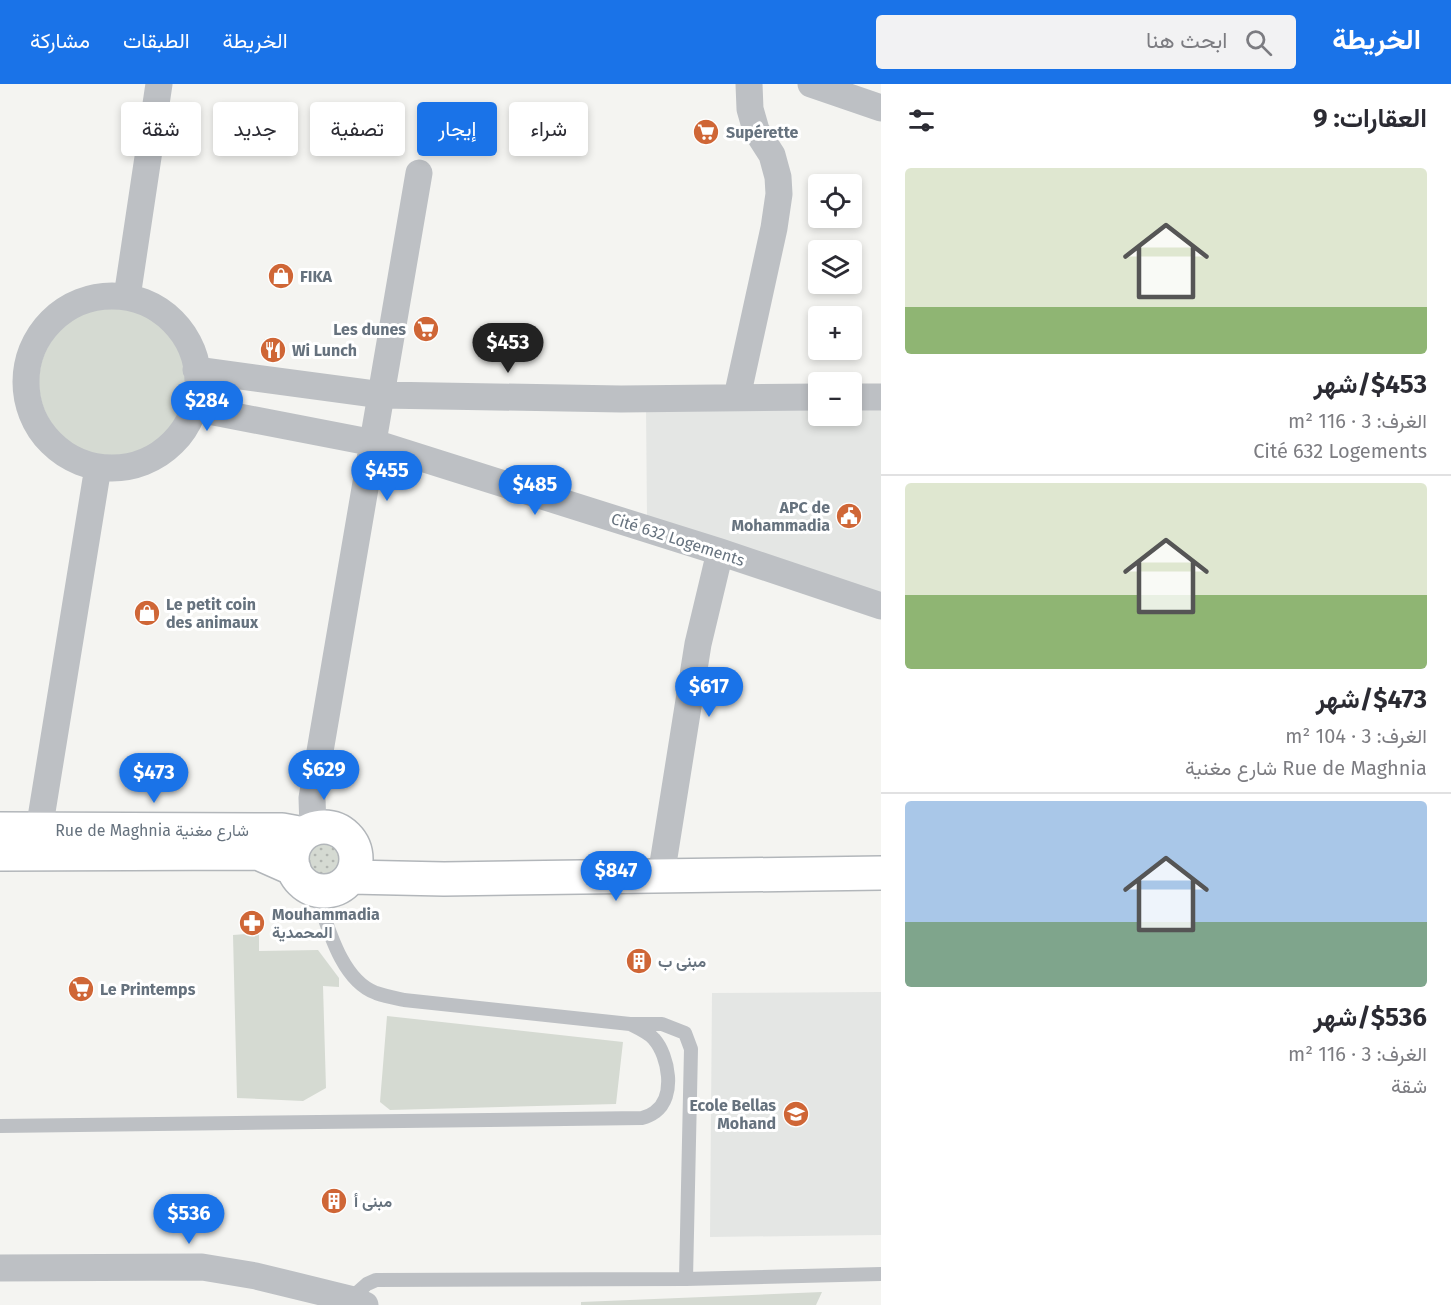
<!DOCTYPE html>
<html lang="ar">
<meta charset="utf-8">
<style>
:root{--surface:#fff;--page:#f2f2f3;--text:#2b2b33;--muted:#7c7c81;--line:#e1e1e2;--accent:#1a73e8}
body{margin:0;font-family:"Fira Sans",Vazirmatn,sans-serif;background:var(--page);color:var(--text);direction:rtl;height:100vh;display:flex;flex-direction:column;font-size:22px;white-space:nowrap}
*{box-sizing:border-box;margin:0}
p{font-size:20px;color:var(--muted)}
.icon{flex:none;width:33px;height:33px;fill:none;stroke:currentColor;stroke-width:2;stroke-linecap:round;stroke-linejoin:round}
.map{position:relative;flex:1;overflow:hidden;direction:ltr}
.sheet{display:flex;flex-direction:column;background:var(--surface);width:570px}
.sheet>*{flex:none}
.banner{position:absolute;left:18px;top:18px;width:570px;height:54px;direction:rtl;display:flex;gap:12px}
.controls{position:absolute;left:808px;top:90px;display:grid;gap:12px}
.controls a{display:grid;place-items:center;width:54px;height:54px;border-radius:6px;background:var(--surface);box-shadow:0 3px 9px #0003;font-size:30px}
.price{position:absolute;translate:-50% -51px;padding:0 14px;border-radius:21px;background:var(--accent);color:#fff;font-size:20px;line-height:39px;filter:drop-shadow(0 2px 3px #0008)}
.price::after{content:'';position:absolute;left:50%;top:36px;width:18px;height:14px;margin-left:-9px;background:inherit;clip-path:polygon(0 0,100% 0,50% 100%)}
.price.current{background:#222;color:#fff}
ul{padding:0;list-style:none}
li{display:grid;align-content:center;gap:12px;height:318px;padding:0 24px}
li+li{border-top:2px solid var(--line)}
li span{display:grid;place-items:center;height:186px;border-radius:6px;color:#555}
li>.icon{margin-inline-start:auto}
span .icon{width:108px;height:108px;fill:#fffc;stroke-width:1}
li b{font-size:26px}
h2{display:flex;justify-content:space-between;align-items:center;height:72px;padding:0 24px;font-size:26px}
.pill{padding:0 21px;border-radius:6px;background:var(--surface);box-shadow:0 3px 9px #0003;font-size:21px;line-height:54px}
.pill.current{background:var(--accent);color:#fff}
header{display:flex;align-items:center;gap:36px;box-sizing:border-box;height:84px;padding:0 30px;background:var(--accent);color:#fff}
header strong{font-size:28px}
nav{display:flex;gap:33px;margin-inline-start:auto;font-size:21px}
.search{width:420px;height:54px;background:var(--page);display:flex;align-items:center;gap:15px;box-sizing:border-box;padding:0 21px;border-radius:6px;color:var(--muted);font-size:22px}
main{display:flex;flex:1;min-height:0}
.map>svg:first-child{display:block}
.built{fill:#e4e6e4}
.grass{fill:url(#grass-dots)}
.green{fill:#d5dad2}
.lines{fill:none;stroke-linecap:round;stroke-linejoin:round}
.secondary-casing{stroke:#b2b6ba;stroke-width:36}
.lane{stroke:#bdc0c4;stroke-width:14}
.street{stroke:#bdc0c4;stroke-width:27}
.secondary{stroke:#fff;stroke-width:33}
.labels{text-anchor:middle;stroke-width:6;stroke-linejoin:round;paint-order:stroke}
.poi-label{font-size:16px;font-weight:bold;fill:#66727e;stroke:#fff;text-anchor:start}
.street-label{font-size:16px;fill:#66727e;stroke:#fff}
</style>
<header>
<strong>الخريطة</strong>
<div class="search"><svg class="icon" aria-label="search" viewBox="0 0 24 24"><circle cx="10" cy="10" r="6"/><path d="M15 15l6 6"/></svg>ابحث هنا</div>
<nav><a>الخريطة</a><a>الطبقات</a><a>مشاركة</a></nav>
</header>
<main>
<section class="sheet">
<h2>العقارات: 9<svg class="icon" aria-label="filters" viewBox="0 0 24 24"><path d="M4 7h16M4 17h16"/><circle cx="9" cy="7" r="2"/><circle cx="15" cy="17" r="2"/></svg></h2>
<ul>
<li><span style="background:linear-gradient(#dfe7d0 75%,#8fb573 0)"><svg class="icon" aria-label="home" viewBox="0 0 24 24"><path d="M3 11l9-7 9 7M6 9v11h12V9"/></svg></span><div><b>$453/شهر</b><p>الغرف: 3 · 116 m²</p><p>Cité 632 Logements</p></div></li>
<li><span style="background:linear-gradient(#dfe7d0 60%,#8fb573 0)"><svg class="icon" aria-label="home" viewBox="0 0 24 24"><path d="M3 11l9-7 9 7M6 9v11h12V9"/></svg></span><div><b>$473/شهر</b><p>الغرف: 3 · 104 m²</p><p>Rue de Maghnia شارع مغنية</p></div></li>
<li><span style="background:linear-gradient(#a9c7e8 65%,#7fa58c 0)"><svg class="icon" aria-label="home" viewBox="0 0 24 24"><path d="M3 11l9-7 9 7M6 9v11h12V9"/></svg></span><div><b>$536/شهر</b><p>الغرف: 3 · 116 m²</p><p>شقة</p></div></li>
</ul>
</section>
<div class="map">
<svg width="881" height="1221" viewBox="0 0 881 1221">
<defs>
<pattern id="grass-dots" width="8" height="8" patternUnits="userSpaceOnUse" patternTransform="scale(1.5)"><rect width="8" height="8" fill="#d5dad2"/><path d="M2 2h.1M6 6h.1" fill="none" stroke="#b1b5b0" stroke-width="1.8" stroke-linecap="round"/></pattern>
</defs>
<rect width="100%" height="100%" fill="#f4f4f1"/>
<path class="built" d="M 646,323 L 819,325 L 819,332 L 852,332 L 852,325 L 881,325 L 881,510 L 647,433 Z
M 881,908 L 881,1151 L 710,1153 L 712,909 Z"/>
<path class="grass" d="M302 775a23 23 0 1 1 46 0a23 23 0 1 1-46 0Z"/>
<path class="green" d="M39 298a74 74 0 1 1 148 0a74 74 0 1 1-148 0Z
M 259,849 L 259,867 L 318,866 L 339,894 L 339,903 L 323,902 L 326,1004 L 303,1017 L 237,1014 L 233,851 Z
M 387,932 L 623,958 L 616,1020 L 390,1026 L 380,1018 Z
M 822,1208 L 816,1221 L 581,1221 L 581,1218 Z"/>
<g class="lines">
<g class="secondary-casing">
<path id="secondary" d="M292 775a32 32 0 1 1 64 0a32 32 0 1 1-64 0Z
M 0,745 L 282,746 L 304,750
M 0,770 L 258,769 L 294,785
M 351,793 L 444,795 L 881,789"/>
</g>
<path class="lane" d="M 631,940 L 662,940 L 685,949 L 691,965 L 686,1195
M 0,1042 L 642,1034 C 646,1033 651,1031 655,1028 C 676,1013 669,972 654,955 C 649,949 638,944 630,940 L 404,916 C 395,914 385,912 376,909 C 340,896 327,839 315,806
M 350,1215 L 367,1200 L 376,1196 L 686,1195 L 881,1190"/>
<path class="street" d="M 811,0 L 881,24
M26 298a86 86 0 1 1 172 0a86 86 0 1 1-172 0Z
M 127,213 L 159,0
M 196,286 L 382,311 L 621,315 L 819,313
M 737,313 L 774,144 L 779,110 L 778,93 L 772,71 L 756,46 L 750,25 L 749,0
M 852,313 L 881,313
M 193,324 L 374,359 L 720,468 L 881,522
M 313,744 L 312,714 L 419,89
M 34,764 L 39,746 L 98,383
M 661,792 L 698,560 L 720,468
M 0,1184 L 202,1183 L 256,1192 L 350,1215 L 365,1221"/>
<use href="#secondary" class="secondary"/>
</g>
<defs>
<g id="supermarket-disc" transform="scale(1.35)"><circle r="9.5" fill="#cf6636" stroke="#fff"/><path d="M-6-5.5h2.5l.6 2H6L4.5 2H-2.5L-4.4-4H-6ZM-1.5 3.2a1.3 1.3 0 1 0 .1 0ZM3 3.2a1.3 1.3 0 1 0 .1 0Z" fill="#fff"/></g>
<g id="shop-disc" transform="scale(1.35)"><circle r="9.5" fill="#cf6636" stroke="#fff"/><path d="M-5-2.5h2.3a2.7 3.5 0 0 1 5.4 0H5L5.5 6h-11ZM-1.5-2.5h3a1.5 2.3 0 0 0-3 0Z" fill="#fff"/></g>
<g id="restaurant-disc" transform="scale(1.35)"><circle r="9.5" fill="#cf6636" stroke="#fff"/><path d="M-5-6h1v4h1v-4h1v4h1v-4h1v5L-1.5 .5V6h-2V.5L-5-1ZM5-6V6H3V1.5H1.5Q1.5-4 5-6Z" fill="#fff"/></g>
<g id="civic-disc" transform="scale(1.35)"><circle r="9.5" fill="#cf6636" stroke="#fff"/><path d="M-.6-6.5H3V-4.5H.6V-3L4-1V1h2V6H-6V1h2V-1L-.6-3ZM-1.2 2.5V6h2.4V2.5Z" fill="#fff"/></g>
<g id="pharmacy-disc" transform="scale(1.35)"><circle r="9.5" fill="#cf6636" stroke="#fff"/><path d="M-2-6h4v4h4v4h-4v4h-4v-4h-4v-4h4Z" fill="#fff"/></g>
<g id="building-disc" transform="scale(1.35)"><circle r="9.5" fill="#cf6636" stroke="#fff"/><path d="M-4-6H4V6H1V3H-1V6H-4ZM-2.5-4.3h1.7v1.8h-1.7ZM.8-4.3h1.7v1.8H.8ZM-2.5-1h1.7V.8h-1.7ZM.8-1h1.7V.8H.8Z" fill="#fff"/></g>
<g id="school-disc" transform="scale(1.35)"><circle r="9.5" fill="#cf6636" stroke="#fff"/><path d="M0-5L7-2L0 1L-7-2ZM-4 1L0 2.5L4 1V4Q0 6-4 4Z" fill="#fff"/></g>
</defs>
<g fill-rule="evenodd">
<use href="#supermarket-disc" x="706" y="48"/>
<use href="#shop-disc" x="281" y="192"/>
<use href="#supermarket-disc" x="426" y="245"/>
<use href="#restaurant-disc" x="273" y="266"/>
<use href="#civic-disc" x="849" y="432"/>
<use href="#shop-disc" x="147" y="529"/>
<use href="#pharmacy-disc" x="252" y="839"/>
<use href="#building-disc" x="639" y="877"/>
<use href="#supermarket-disc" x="81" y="905"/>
<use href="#school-disc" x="796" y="1030"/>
<use href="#building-disc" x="334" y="1117"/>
</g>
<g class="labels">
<g class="poi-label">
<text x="726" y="54">Supérette</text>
<text x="300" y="198">FIKA</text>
<text x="406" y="251" text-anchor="end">Les dunes</text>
<text x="292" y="272">Wi Lunch</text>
<text x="830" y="429" text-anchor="end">APC de<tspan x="830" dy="18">Mohammadia</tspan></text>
<text x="166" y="526">Le petit coin<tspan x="166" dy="18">des animaux</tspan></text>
<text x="272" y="836">Mouhammadia<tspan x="272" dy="18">المحمدية</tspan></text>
<text x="658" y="883">مبنى ب</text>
<text x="100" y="911">Le Printemps</text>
<text x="776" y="1027" text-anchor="end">Ecole Bellas<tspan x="776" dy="18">Mohand</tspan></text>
<text x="354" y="1123">مبنى أ</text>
</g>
<g class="street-label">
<text transform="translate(678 455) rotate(18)" y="6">Cité 632 Logements</text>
<text x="152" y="752">Rue de Maghnia شارع مغنية</text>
</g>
</g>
</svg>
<div class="controls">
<a><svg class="icon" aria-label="locate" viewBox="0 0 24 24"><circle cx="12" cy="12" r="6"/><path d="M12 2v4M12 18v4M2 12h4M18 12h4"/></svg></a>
<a><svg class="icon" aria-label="layers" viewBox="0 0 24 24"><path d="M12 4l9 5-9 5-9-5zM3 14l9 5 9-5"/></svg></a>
<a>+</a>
<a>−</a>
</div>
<b class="price current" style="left:508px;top:290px">$453</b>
<b class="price" style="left:207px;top:348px">$284</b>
<b class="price" style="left:387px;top:418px">$455</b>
<b class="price" style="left:535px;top:432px">$485</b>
<b class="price" style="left:709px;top:634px">$617</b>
<b class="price" style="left:324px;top:717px">$629</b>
<b class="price" style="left:154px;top:720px">$473</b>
<b class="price" style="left:616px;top:818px">$847</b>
<b class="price" style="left:189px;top:1161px">$536</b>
<div class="banner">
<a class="pill">شراء</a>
<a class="pill current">إيجار</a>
<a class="pill">تصفية</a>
<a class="pill">جديد</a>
<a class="pill">شقة</a>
</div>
</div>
</main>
